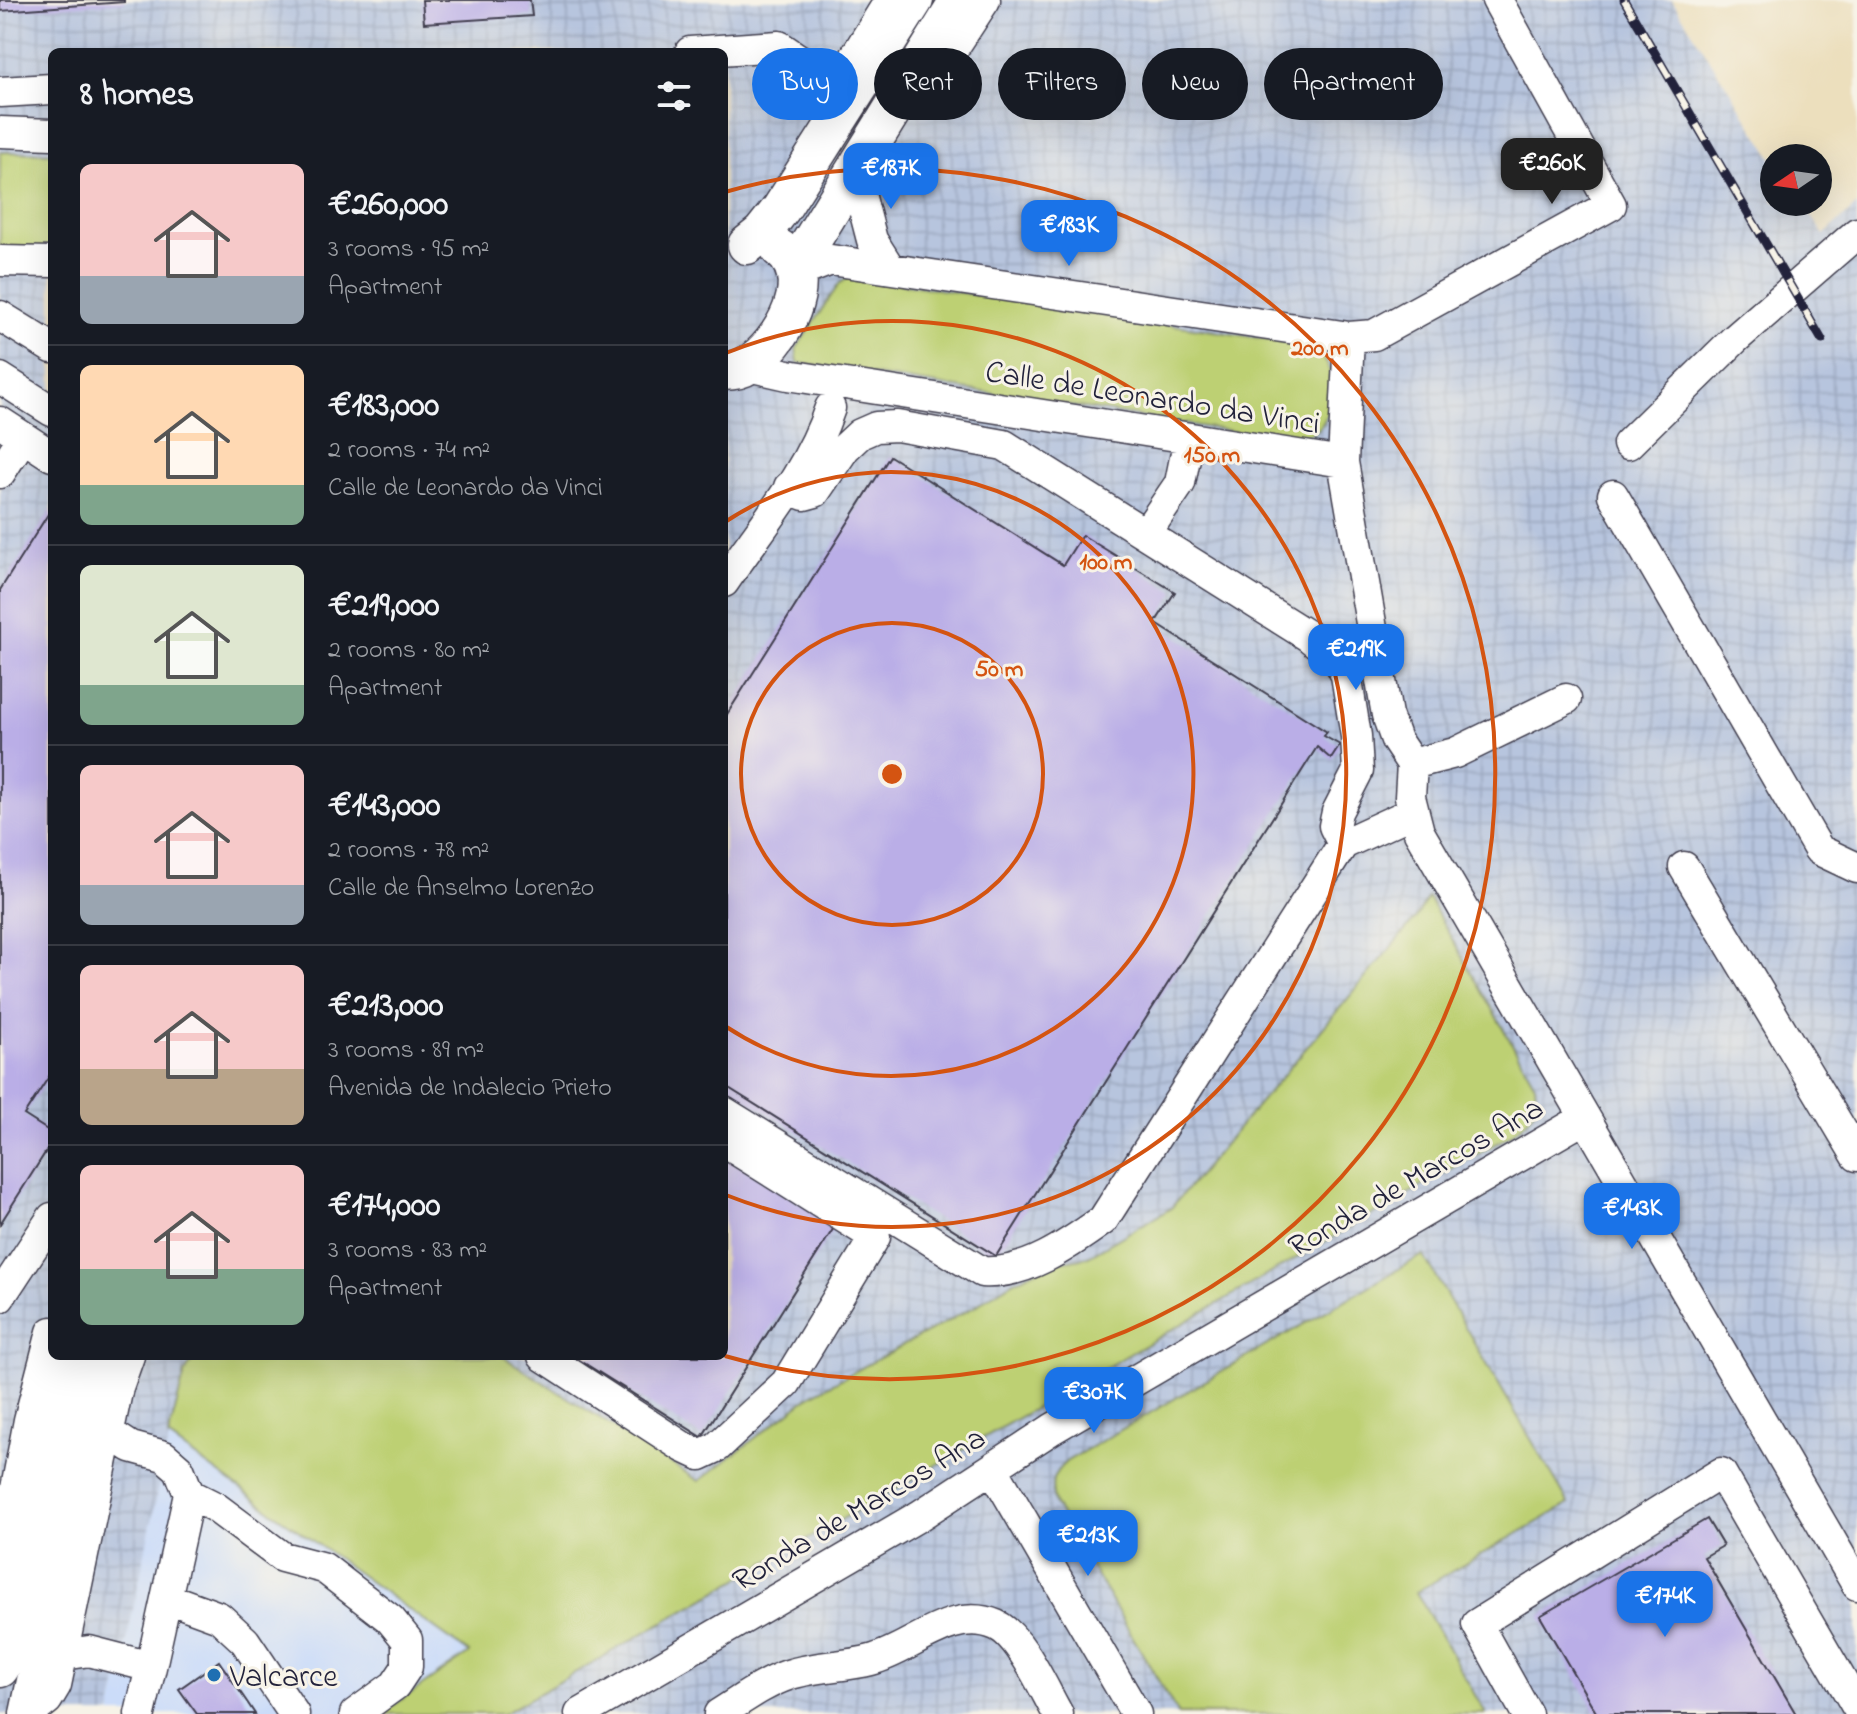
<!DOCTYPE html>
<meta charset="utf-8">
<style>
:root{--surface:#171b24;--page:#242831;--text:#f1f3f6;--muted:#9ea1a6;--line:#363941;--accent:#1a73e8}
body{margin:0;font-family:"Indie Flower",sans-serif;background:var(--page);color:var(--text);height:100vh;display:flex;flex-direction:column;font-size:30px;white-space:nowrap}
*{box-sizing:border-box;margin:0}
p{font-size:26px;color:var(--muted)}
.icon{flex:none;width:44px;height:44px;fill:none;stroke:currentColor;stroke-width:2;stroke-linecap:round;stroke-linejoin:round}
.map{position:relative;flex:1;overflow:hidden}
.drawer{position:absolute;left:48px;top:48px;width:680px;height:1312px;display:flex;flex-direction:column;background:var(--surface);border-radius:12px;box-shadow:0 8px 32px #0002}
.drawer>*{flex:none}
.top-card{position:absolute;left:752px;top:48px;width:760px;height:72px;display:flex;gap:16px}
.needle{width:52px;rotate:257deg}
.buttons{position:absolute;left:1760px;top:144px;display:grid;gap:16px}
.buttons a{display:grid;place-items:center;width:72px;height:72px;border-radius:50%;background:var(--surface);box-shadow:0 8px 32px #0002;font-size:40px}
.price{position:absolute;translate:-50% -68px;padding:0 18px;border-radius:16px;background:var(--accent);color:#fff;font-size:26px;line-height:52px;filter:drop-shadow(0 2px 4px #0008)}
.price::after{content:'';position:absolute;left:50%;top:48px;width:24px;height:18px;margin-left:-12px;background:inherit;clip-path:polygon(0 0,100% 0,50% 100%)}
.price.current{background:#222;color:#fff}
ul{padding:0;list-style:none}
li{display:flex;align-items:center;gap:24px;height:200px;padding:0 32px}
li+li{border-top:2px solid var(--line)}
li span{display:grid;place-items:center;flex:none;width:224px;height:160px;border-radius:12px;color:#555}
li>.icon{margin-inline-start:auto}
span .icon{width:96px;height:96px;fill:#fffc;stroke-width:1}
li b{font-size:34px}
h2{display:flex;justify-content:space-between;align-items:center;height:96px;padding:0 32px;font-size:34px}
.pill{padding:0 28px;border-radius:36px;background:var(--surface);box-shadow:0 8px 32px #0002;font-size:28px;line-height:72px}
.pill.current{background:var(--accent);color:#fff}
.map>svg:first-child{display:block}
.built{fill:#cbdcf9}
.industrial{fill:url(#industrial-grid);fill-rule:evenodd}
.green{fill:#bdd073;stroke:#707957;stroke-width:2}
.building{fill:#baaee7}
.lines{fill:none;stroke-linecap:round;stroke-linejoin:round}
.minor-casing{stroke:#403e4e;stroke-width:33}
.major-casing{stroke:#403e4e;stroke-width:41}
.minor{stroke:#fff;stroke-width:30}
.major{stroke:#fff;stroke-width:38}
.rail-casing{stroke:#22223b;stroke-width:9}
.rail{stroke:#f7f3e8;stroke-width:6;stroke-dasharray:18;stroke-linecap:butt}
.ring{fill:none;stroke:#d45411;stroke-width:4}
.poi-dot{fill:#1f6fb2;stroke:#f7f3e8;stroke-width:3}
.labels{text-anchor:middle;stroke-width:6;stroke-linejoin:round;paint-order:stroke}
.street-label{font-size:32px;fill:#22223b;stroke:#f7f3e8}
.poi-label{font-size:32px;fill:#22223b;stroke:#f7f3e8;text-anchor:start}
.centre{fill:#d45411;stroke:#f7f3e8;stroke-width:4}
.ring-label{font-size:24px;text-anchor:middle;font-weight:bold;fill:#d45411;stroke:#f7f3e8;stroke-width:6;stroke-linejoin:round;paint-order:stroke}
</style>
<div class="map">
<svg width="1857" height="1714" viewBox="0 0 1857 1714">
<defs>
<pattern id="industrial-grid" width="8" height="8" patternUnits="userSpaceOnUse" patternTransform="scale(2)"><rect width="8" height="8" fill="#b7c5de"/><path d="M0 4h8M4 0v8" fill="none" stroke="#9da9bf"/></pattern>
</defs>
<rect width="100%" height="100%" fill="#f7f3e8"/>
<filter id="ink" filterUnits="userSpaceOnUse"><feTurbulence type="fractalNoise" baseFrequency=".0125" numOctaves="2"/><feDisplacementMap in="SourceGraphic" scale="16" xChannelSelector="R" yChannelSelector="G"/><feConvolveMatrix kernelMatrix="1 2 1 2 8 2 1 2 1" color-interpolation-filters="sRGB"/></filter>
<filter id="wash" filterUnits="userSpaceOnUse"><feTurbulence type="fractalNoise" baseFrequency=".006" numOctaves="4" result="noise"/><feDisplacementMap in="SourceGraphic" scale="32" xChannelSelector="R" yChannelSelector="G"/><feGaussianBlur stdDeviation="1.8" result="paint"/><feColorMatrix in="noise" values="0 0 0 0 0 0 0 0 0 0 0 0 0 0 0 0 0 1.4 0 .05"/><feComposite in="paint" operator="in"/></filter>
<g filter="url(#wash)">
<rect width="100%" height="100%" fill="#ecdfbd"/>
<path class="built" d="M 168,1437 L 456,1642 L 470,1653 L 381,1714 L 111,1714 Z"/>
<path class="industrial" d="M 0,0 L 1672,0 L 1774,160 L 1774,202 L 1802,202 L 1824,235 L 1857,205 L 1857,1714 L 381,1714 L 469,1653 L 169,1438 L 111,1714 L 0,1714 ZM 52,52 L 724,52 L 724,1356 L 52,1356 Z"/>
<path class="green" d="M 0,152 L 52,153 L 52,249 L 0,247 Z
M 851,276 L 1312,346 C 1332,363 1338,383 1329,408 C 1327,415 1324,425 1317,430 C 1309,437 1298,439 1288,440 L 798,363 L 796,349 L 839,284 Z
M 1428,897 L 1535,1084 C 1539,1114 1530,1119 1509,1136 L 503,1714 L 381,1714 L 469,1653 L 168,1437 L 185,1373 L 195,1356 L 502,1356 L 699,1481 L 811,1395 L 976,1306 C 997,1289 1033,1270 1059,1262 C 1070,1259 1079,1260 1090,1255 L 1171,1208 L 1415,919 Z
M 1423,1255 L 1569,1504 L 1416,1592 L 1486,1714 L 1178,1714 L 1055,1505 C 1050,1484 1050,1475 1067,1461 Z"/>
<g id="blocks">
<path class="building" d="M 0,0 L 124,0 L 124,2 L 0,11 Z
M 422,0 L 530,0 L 532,16 L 424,23 Z
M 890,456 L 1063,565 L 1082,535 L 1175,592 L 1155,623 L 1327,732 L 1324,736 L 1340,745 L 1331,759 L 1317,747 L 996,1256 L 724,1085 L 724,719 Z
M 52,508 L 52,1072 L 24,1115 L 52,1133 L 52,1142 L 0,1224 L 0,590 Z
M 724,1156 L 835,1226 L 702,1437 L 573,1356 L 724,1356 Z
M 1707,1519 L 1723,1546 L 1704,1557 L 1796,1714 L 1597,1714 L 1540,1616 Z
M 219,1661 L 247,1702 L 255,1714 L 197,1714 L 179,1689 Z"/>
</g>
</g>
<g filter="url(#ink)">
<use href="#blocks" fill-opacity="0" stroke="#403e4e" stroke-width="2"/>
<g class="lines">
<g class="minor-casing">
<path id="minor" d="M 690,52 L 779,46 L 853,96
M 0,92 L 52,89
M 853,96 L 856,55 L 890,0
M 911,104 L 922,96 L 985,0
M 0,132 L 52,134
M 854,171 L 872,240 L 889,267
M 0,261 L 52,262
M 797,273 L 831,260 L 1349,337 L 1374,335 L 1611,205 L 1497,0
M 0,316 L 52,348
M 748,366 L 788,375 L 1343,462 L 1349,337
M 0,378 L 52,411
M 0,422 L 23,437 L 0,473
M 23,437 L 52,456
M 1628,444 L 1735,339 L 1857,233
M 1343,462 L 1387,715 L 1396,740 L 1412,764 L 1410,797 L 1419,832 L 1857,1585
M 789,487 L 804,495 L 815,492 L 845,448 L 860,434 L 876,427 L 897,426 L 1004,445 L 1308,636 L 1339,661 L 1346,675 L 1356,736 L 1358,771 L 1337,812 L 1334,826 L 1343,844
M 1613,495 L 1819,850 L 1857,868
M 1146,533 L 1180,483 L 1189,438
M 724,582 C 761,527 809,472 830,408
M 1412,764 L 1455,753 L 1566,699
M 1684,867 L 1857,1156
M 724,1112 L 982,1272 C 1026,1275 1068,1245 1103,1220 L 1343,844 L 1413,812
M 0,1297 L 52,1218
M 543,1356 L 683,1447 L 700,1455 L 717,1447 L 786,1383 L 875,1237 L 724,1142
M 993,1469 L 1136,1714
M 189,1494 L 215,1507 L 282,1557 L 324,1568 L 390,1619 L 407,1640 L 407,1667 L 395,1685 L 355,1714
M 0,1573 L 29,1420 L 52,1332
M 167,1598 L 219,1617 L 245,1641 L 294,1714
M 64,1655 L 89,1651 L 151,1667 L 189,1494 L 179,1469 L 164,1456 L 131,1447 L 108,1432
M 29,1714 L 47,1700 L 56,1685 L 118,1387 L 129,1356
M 140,1714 L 151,1667
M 580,1714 L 919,1516 L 1052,1429 L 1585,1118
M 719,1714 C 740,1701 764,1683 788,1675 C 814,1666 844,1667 871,1660 C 913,1649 951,1606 996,1625 C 1021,1636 1044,1690 1058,1714
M 1527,1714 L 1477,1624 L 1721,1473 L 1857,1707"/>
</g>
<g class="major-casing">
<path id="major" d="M 747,245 L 762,233 L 781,209 L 914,0
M 796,266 L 960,0
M 724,371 C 732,371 742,369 748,365 C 782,344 819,279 780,249
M 0,1668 L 52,1424 L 76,1356
M 29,1714 C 42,1652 56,1591 67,1529 C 78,1471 83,1411 105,1356"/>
</g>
<use href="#minor" class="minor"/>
<use href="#major" class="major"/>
<g class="rail-casing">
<path id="rail" d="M 1624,0 L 1822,340"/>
</g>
<use href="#rail" class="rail"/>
</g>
</g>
<g class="ring">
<circle cx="892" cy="774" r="151"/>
<path d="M725 522A302 302 0 1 1 725 1026"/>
<path d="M726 353A453 453 0 1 1 726 1195"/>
<path d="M725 192A605 605 0 1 1 725 1356"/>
</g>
<circle class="poi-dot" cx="214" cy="1675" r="8"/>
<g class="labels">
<g class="street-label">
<text transform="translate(1153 396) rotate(9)" y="11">Calle de Leonardo da Vinci</text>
<text transform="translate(1415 1176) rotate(-30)" y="11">Ronda de Marcos Ana</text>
<text transform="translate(858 1508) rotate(-31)" y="11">Ronda de Marcos Ana</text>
</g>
<g class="poi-label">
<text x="230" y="1686">Valcarce</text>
</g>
</g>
<circle cx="892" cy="774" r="12" class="centre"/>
<g class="ring-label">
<text x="1320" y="355">200 m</text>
<text x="1212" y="462">150 m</text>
<text x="1106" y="569">100 m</text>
<text x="999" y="676">50 m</text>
</g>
</svg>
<div class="buttons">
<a><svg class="needle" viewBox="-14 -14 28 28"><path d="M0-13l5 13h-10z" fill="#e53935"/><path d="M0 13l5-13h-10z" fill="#9ea1a6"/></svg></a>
</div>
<b class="price current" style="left:1552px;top:206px">€260K</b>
<b class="price" style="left:891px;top:211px">€187K</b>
<b class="price" style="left:1069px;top:268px">€183K</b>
<b class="price" style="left:1356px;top:692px">€219K</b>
<b class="price" style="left:1632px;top:1251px">€143K</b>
<b class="price" style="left:1094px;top:1435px">€307K</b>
<b class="price" style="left:1088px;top:1578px">€213K</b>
<b class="price" style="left:1665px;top:1639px">€174K</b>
<div class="top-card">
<a class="pill current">Buy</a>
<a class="pill">Rent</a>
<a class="pill">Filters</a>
<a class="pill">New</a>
<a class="pill">Apartment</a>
</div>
<section class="drawer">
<h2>8 homes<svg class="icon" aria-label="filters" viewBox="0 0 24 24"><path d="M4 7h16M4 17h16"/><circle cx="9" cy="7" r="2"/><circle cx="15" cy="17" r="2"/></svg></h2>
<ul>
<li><span style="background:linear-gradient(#f6c9c9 70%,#9aa5b1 0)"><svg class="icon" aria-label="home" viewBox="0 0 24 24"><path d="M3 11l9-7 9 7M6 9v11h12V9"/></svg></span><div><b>€260,000</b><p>3 rooms · 95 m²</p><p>Apartment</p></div></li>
<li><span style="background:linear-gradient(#ffd9b3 75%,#7fa58c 0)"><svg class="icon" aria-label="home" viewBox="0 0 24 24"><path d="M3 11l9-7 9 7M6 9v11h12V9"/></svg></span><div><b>€183,000</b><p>2 rooms · 74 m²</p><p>Calle de Leonardo da Vinci</p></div></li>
<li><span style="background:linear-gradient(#dfe7d0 75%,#7fa58c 0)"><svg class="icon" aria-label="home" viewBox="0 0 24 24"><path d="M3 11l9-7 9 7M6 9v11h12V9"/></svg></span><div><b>€219,000</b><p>2 rooms · 80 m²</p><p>Apartment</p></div></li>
<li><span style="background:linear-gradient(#f6c9c9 75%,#9aa5b1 0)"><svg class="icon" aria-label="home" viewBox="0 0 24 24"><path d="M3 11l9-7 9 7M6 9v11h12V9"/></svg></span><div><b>€143,000</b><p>2 rooms · 78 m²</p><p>Calle de Anselmo Lorenzo</p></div></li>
<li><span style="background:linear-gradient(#f6c9c9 65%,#b9a48a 0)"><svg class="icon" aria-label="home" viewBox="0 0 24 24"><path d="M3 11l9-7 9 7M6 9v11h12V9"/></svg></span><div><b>€213,000</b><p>3 rooms · 89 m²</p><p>Avenida de Indalecio Prieto</p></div></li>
<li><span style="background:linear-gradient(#f6c9c9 65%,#7fa58c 0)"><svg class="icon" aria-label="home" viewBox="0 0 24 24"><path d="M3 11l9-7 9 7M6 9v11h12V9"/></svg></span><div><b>€174,000</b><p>3 rooms · 83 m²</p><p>Apartment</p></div></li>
</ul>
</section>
</div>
